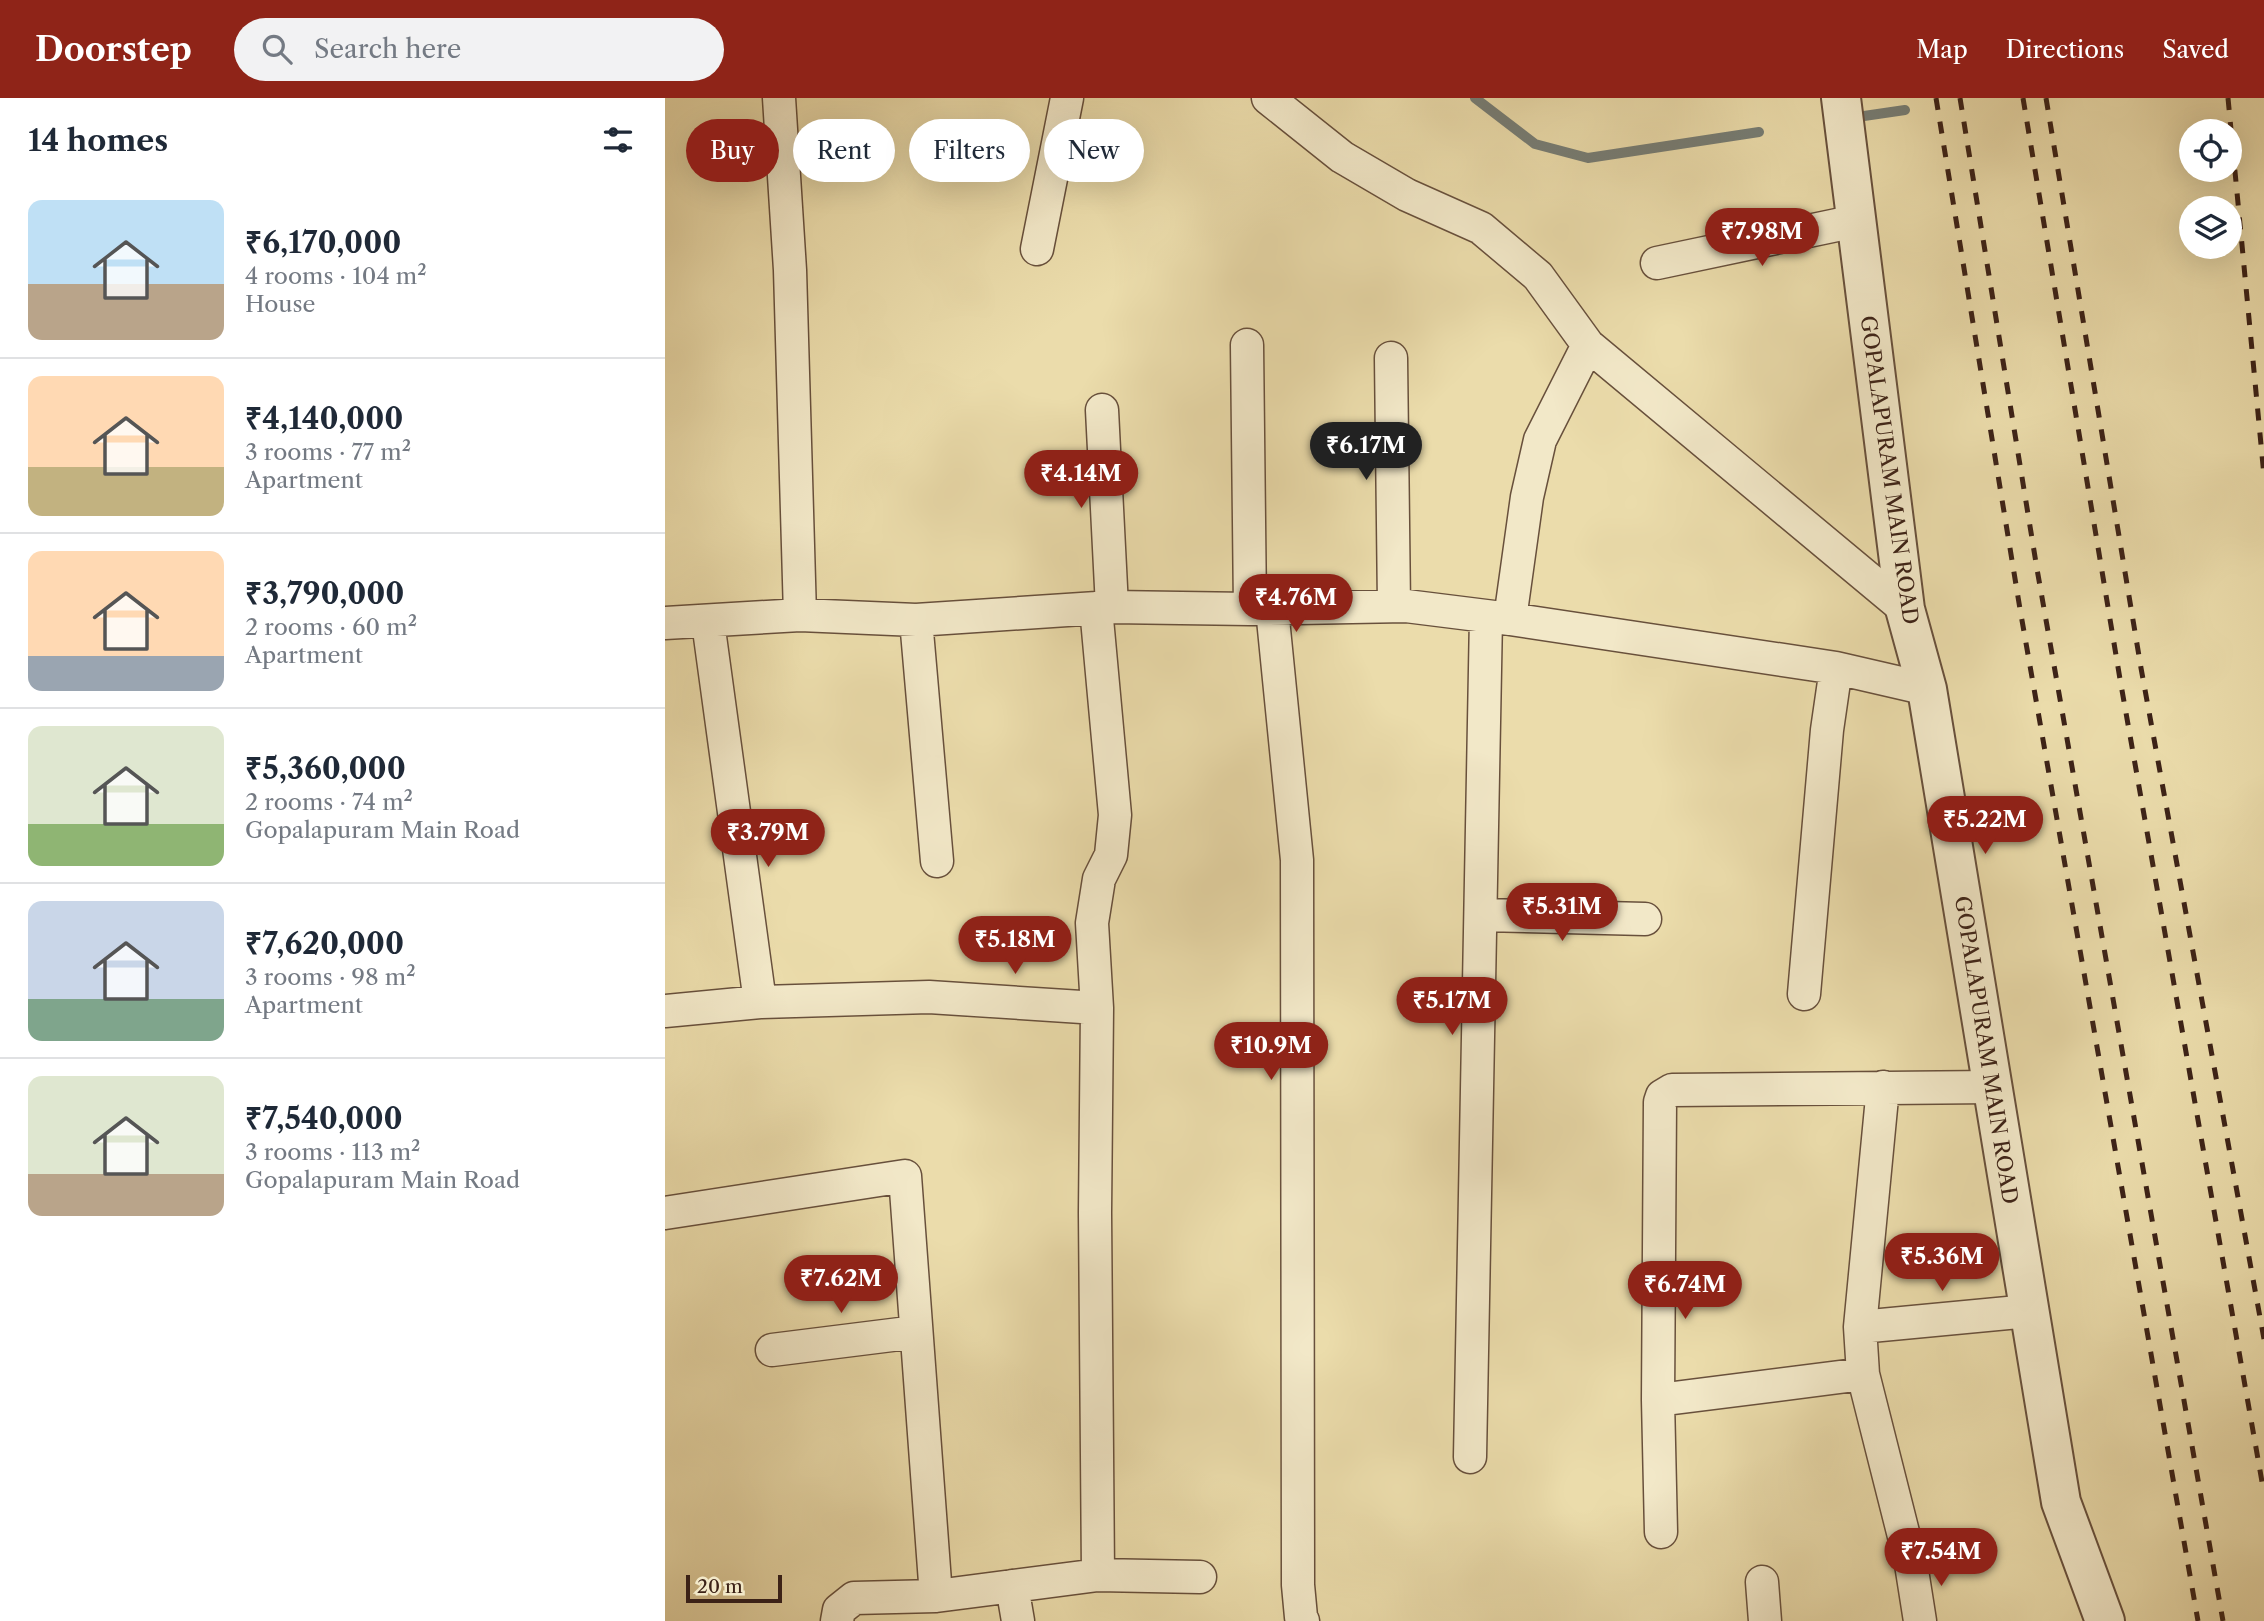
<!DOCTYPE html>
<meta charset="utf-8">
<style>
:root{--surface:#fff;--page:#f2f2f3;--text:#1f2937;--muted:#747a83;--line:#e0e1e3;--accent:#8f2418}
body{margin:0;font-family:"Libre Caslon Text",serif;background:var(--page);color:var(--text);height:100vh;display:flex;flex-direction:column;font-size:26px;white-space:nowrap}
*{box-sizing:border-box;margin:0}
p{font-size:23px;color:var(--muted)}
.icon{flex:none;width:38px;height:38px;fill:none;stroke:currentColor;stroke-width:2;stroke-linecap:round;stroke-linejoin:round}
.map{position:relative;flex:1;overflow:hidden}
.panel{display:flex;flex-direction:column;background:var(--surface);width:665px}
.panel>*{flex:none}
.guide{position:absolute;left:21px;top:21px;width:665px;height:63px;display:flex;gap:14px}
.fabs{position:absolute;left:1514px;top:21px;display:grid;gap:14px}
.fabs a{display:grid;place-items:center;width:63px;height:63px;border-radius:50%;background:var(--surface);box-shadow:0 7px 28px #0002;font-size:35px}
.scale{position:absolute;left:21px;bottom:18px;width:96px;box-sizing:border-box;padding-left:7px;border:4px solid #3c2217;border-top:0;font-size:19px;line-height:24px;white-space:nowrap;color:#3c2217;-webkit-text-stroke:5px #f2e8c8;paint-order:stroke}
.price{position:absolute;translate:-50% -60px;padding:0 16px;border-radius:24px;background:var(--accent);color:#fff;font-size:23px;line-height:46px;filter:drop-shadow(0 2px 4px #0008)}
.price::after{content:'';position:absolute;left:50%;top:42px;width:21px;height:16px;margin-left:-10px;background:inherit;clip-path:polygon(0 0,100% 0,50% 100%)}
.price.active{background:#222;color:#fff}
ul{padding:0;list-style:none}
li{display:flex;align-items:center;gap:21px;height:175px;padding:0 28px}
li+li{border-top:2px solid var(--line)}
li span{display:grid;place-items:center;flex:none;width:196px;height:140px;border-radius:14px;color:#555}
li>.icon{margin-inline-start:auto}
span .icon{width:84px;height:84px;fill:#fffc;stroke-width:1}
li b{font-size:30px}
h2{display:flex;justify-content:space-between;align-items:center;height:84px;padding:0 28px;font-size:30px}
.tag{padding:0 24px;border-radius:32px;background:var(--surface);box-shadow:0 7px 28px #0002;font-size:24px;line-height:63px}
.tag.active{background:var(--accent);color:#fff}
header{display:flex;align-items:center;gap:42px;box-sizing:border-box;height:98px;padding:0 35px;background:var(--accent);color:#fff}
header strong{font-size:33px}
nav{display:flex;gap:38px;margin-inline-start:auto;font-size:24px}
.search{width:490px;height:63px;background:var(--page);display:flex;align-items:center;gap:18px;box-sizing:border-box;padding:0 24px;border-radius:38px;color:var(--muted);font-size:26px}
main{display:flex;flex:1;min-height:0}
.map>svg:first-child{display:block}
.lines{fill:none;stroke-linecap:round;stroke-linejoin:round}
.stream{stroke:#767d75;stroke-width:10}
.minor-casing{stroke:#68503c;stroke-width:35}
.tertiary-casing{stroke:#68503c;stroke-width:42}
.minor{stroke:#f2e8c8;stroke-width:32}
.tertiary{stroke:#f2e8c8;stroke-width:38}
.rail{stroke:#3c2217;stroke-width:5;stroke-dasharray:12 12;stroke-linecap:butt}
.labels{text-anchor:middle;stroke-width:6;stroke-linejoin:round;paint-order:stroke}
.street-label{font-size:21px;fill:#3c2217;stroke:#f2e8c8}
</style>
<header>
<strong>Doorstep</strong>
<div class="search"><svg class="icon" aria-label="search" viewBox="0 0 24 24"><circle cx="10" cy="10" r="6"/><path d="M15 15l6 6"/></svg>Search here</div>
<nav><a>Map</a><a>Directions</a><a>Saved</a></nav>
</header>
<main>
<section class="panel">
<h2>14 homes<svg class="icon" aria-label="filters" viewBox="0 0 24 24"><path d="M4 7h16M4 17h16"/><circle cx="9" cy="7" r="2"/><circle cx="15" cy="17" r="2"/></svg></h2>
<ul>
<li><span style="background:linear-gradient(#bfe0f5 60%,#b9a48a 0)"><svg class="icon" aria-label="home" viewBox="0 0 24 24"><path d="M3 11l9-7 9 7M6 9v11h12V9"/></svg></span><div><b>₹6,170,000</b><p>4 rooms · 104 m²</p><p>House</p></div></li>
<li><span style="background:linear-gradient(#ffd9b3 65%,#c2b280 0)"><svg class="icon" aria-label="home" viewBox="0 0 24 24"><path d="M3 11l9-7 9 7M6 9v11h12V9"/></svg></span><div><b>₹4,140,000</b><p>3 rooms · 77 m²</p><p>Apartment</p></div></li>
<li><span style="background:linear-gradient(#ffd9b3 75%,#9aa5b1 0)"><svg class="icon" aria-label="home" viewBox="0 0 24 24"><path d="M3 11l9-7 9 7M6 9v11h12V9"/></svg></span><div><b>₹3,790,000</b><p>2 rooms · 60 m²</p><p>Apartment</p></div></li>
<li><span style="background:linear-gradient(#dfe7d0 70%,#8fb573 0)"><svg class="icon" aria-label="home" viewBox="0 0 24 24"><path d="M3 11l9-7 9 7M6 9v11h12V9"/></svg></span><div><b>₹5,360,000</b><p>2 rooms · 74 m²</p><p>Gopalapuram Main Road</p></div></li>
<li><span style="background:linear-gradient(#c9d6e8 70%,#7fa58c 0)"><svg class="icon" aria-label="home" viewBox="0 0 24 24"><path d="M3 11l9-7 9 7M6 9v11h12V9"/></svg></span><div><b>₹7,620,000</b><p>3 rooms · 98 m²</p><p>Apartment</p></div></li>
<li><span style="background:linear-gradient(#dfe7d0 70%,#b9a48a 0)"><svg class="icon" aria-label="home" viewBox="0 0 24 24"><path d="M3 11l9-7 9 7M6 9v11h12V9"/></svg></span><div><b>₹7,540,000</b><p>3 rooms · 113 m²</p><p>Gopalapuram Main Road</p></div></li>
</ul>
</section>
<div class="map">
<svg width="1599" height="1523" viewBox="0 0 1599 1523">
<rect width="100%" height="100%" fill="#ebdcab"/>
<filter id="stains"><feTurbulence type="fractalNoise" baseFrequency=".00286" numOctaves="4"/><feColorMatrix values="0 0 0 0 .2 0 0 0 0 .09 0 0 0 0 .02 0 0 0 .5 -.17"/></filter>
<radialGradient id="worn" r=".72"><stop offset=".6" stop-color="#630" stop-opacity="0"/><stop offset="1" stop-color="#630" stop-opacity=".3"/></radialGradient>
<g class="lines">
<path class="stream" d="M 810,0 L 870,46 L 923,60 L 1094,34
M 1199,18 L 1240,12"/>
<g class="minor-casing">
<path id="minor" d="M 114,0 L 125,172 L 135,517
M 603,0 L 677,59 L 742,97 L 816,130 L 873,178 L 923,247 L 1240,511
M 372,151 L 402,0
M 992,165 L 1191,123
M 582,247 L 585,511
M 726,260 L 729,508
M 437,312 L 447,509
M 431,510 L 450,717 L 446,757 L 434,781 L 427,825 L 432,910 L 430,1115 L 433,1477
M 607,511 L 632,762 L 633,1487 L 636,1519 L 638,1523
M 845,521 L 862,399 L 875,342 L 923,247
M 251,522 L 272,763
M 43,524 L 95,904 L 264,899 L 432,910
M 0,525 L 135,517 L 251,522 L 447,509 L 585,511 L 741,508 L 845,521 L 1171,570 L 1262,591
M 816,817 L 980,821
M 1139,896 L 1162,632 L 1171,570
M 0,913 L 95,904
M 1218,989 L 1195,1229 L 1198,1276 L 1246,1466 L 1255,1523
M 0,1115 L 240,1078 L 271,1498 L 433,1477 L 535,1479
M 1195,1229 L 1364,1213
M 107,1252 L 251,1234
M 993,1302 L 1198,1276
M 805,1359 L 821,519
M 996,1434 L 993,1302 L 995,1004 L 997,998 L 1007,992 L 1328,989
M 1097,1484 L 1100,1523
M 347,1488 L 353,1523
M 172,1523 L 174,1512 L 189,1500 L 271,1498"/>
</g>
<g class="tertiary-casing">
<path id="tertiary" d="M 1176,0 L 1240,511 L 1262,591 L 1396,1404 L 1440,1523"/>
</g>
<use href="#minor" class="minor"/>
<use href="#tertiary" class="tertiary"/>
<path class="rail" d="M 1271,0 L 1355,511 L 1533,1523
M 1295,0 L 1372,471 L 1558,1523
M 1358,0 L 1455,581 L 1599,1395
M 1381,0 L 1476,570 L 1599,1241
M 1563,0 L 1599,378"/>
</g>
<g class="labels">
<g class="street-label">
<text transform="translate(1224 372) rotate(82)" y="7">GOPALAPURAM MAIN ROAD</text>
<text transform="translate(1321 952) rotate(81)" y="7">GOPALAPURAM MAIN ROAD</text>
</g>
</g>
<rect width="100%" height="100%" filter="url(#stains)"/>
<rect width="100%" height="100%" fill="url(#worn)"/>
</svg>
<div class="fabs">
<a><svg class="icon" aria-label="locate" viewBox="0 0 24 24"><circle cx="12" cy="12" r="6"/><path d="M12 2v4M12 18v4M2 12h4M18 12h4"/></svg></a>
<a><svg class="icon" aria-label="layers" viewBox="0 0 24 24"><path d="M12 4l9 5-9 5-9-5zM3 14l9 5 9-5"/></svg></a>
</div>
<div class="scale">20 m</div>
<b class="price" style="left:1097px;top:170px">₹7.98M</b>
<b class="price active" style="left:701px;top:384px">₹6.17M</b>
<b class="price" style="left:416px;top:412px">₹4.14M</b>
<b class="price" style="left:631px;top:536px">₹4.76M</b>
<b class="price" style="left:1320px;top:758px">₹5.22M</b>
<b class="price" style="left:103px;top:771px">₹3.79M</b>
<b class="price" style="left:897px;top:845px">₹5.31M</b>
<b class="price" style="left:350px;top:878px">₹5.18M</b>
<b class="price" style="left:787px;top:939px">₹5.17M</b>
<b class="price" style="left:606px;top:984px">₹10.9M</b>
<b class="price" style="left:1277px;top:1195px">₹5.36M</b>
<b class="price" style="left:176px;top:1217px">₹7.62M</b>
<b class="price" style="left:1020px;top:1223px">₹6.74M</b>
<b class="price" style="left:1276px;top:1490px">₹7.54M</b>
<div class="guide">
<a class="tag active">Buy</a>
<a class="tag">Rent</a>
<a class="tag">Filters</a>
<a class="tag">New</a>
</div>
</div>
</main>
